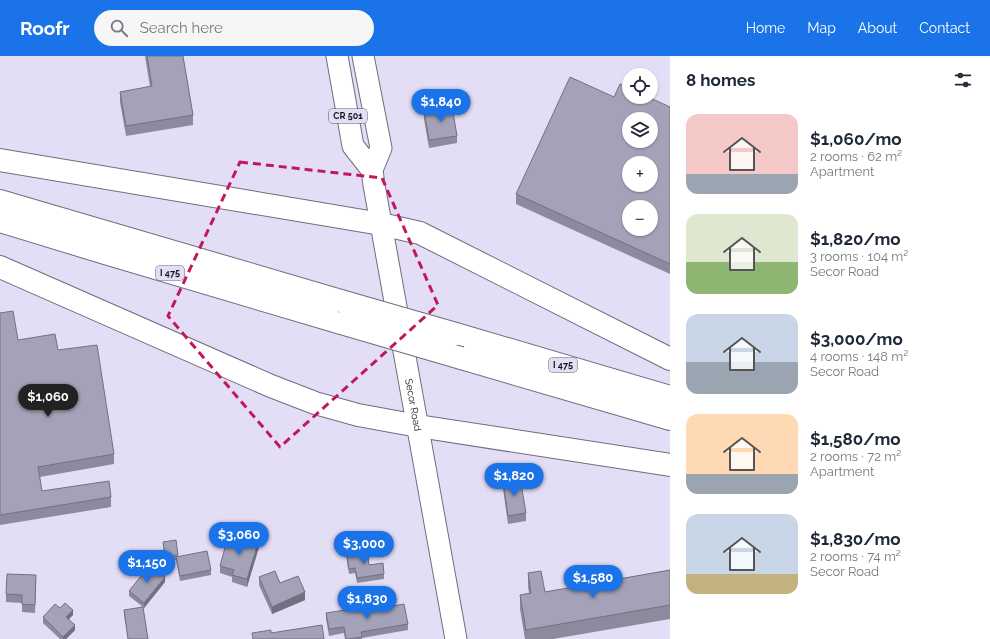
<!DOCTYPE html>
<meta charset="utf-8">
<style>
:root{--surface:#fff;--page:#f6f6f7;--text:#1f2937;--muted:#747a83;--accent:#1a73e8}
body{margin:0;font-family:Raleway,sans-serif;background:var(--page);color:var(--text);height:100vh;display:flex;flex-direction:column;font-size:15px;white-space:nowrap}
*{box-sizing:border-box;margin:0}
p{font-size:13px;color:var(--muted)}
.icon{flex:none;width:22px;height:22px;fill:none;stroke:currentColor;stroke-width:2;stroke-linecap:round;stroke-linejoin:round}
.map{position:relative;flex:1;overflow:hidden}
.drawer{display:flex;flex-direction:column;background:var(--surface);width:320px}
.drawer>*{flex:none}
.controls{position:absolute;left:622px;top:12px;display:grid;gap:8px}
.controls a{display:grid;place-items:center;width:36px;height:36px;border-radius:50%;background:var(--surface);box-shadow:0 1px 3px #0004;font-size:20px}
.price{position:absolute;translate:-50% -34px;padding:0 9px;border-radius:14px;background:var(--accent);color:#fff;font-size:13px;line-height:26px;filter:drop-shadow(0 1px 2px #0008)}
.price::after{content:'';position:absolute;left:50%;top:24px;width:12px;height:9px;margin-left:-6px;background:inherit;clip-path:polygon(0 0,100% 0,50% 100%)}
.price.active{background:#222;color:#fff}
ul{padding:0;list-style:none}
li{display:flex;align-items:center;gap:12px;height:100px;padding:0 16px}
li span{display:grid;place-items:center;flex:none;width:112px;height:80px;border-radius:12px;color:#555}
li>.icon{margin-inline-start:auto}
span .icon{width:48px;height:48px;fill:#fffc;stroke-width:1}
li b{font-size:17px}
h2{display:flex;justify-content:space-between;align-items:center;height:48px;padding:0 16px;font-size:17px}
header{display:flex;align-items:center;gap:24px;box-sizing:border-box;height:56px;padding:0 20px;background:var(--accent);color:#fff}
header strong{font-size:19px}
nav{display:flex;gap:22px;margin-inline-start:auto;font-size:14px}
.search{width:280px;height:36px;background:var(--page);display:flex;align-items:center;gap:10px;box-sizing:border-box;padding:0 14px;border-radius:22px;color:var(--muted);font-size:15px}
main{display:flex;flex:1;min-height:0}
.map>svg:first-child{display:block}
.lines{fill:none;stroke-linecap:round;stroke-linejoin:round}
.primary-casing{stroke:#716c81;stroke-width:23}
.motorway-casing{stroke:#716c81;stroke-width:24}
.primary{stroke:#fff;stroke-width:21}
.motorway{stroke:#fff;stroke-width:22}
.motorway-bridge-casing{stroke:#716c81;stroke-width:24;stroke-linecap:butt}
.motorway-bridge{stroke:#fff;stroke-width:22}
.wall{fill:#8c8b9e}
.shaded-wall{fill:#727181}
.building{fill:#a3a2b8;stroke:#727181;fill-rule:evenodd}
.marked{fill:none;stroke:#c2185b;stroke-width:3;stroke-dasharray:8 5;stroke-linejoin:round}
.labels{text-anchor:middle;stroke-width:3.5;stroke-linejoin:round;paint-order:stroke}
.shield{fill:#e3def6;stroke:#524f5c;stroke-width:1}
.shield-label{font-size:9px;font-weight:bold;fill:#14121a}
.street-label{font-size:10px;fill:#14121a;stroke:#e3def6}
</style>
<header>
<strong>Roofr</strong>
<div class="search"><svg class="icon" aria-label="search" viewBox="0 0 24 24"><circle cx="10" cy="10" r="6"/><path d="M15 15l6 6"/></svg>Search here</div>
<nav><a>Home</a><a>Map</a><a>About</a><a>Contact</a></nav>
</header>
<main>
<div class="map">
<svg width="670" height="583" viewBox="0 0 670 583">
<rect width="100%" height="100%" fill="#e3def6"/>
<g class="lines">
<g class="primary-casing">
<g id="primary">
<path d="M 337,0 L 353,90 L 372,114"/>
<path id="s1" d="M 363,0 L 381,92 L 372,114 L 374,129 L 456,583"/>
</g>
</g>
<g class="motorway-casing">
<path id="motorway" d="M 0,104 L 381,168 L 420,177 L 670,303
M 0,145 L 341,245
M 0,165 L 105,197 L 341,267
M 0,211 L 271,330 L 315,347 L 358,359 L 418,370 L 670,409
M 456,278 L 670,341
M 461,302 L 670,363"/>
</g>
<use href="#primary" class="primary"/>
<use href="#motorway" class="motorway"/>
<g class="motorway-bridge-casing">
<path id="motorway-bridge" d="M 341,245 L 456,278
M 341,267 L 461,302"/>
</g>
<use href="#motorway-bridge" class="motorway-bridge"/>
</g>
<path class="wall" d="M 145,0 L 183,0 L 193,59 L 193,69 L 126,80 L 120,46 L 120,36 L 150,31 Z
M 614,41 L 670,51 L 670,218 L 516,148 L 516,138 Z
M 424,55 L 457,80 L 457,87 L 429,92 L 424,63 Z
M 0,257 L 18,284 L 58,294 L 114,398 L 114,408 L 40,421 L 42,435 L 111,441 L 111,451 L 0,469 Z
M 503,425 L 526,457 L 526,465 L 508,468 L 503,433 Z
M 163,486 L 178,499 L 178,501 L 211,514 L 211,519 L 180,525 L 176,504 L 165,506 Z
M 259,491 L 247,531 L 232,526 L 232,521 L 220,517 L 220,510 Z
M 353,494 L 369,509 L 384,518 L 384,523 L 357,527 L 355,517 L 349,518 L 347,506 L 347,501 L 353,500 Z
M 670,514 L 670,563 L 553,583 L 525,583 L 520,553 L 520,539 L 529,537 L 528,531 L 528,517 L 545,536 Z
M 259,521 L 280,527 L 305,544 L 272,558 L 259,529 Z
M 165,526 L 144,552 L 143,551 L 148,583 L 128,583 L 124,559 L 124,554 L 143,551 L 129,540 L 129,535 Z
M 36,527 L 35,557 L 22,556 L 22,547 L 6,546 L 6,538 Z
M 60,552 L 73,559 L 69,563 L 75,574 L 66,583 L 60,583 L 43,567 L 43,561 Z
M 358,556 L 408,568 L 408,574 L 362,582 L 362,583 L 345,583 L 344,577 L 329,580 L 326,563 L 326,557 Z"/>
<path class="shaded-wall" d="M 259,484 L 259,491 L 247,531 L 247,523 Z
M 165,521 L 165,526 L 144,552 L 144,547 Z
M 305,536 L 305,544 L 272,558 L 272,551 Z
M 73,554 L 73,559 L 66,566 L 66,561 Z
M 75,569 L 75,574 L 66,583 L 63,583 L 63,581 Z"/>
<path class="building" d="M 147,0 L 183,0 L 193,59 L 126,70 L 120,36 L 152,30 Z
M 570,21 L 614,41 L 620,28 L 629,32 L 629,41 L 648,41 L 670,51 L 670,208 L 516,138 ZM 629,63 L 651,63 L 651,85 L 629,85 ZM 629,107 L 651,107 L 651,129 L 629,129 ZM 629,151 L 651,151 L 651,173 L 629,173 Z
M 452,50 L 457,80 L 429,84 L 424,55 Z
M 13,255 L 18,284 L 55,278 L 58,294 L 97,289 L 114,398 L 38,411 L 42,435 L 109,425 L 111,441 L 0,459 L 0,257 Z
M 520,422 L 526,457 L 508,460 L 503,425 Z
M 228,480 L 246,485 L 247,480 L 259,484 L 247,523 L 232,519 L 234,514 L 220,510 Z
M 176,484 L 178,499 L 165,501 L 163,486 Z
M 367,492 L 369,509 L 383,507 L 384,518 L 357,522 L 355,512 L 349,513 L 347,501 L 354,500 L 353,494 Z
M 207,495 L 211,514 L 180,520 L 176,501 Z
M 150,509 L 165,521 L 144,547 L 129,535 Z
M 670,514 L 670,549 L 526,574 L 520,539 L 531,537 L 528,517 L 541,515 L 545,536 Z
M 275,515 L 280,527 L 298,520 L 305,536 L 272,551 L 259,521 Z
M 7,518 L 36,519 L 35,549 L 22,548 L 22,539 L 6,538 Z
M 65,547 L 73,554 L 66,561 L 75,569 L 63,581 L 43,561 L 55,548 L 60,552 Z
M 404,548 L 408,568 L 361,576 L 362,581 L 348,583 L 346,583 L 344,571 L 329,573 L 326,557 L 358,552 L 358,556 Z
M 143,551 L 148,583 L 128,583 L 124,554 Z
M 322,569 L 324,583 L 253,583 L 252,577 L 271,574 L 271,577 Z"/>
<path class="marked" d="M 240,106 L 382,122 L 438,249 L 280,391 L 168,260 Z"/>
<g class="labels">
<g class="shield">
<rect x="329" y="53" width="38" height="14" rx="3"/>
<rect x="156" y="210" width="28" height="14" rx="3"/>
<rect x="549" y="302" width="28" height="14" rx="3"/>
</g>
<g class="shield-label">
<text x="348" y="63">CR 501</text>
<text x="170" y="220">I 475</text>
<text x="563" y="312">I 475</text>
</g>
<g class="street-label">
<text dy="4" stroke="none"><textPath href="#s1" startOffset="356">Secor Road</textPath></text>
</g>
</g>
</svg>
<div class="controls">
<a><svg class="icon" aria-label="locate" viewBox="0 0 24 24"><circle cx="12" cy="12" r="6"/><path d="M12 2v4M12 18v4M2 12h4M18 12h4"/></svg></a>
<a><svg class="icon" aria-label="layers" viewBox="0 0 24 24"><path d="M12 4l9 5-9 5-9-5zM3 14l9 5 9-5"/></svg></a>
<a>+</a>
<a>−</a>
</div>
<b class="price" style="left:441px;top:67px">$1,840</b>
<b class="price active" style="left:48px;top:362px">$1,060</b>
<b class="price" style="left:514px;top:441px">$1,820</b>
<b class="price" style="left:239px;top:500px">$3,060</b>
<b class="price" style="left:364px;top:509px">$3,000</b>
<b class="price" style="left:147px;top:528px">$1,150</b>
<b class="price" style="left:593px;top:543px">$1,580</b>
<b class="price" style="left:367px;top:564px">$1,830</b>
</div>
<section class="drawer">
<h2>8 homes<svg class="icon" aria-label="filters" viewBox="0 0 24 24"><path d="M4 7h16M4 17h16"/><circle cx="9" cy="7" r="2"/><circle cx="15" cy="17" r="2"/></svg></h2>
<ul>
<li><span style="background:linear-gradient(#f6c9c9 75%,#9aa5b1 0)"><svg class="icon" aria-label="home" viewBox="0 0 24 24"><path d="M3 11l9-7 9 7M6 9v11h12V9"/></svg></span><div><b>$1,060/mo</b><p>2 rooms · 62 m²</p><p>Apartment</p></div></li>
<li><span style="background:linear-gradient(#dfe7d0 60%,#8fb573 0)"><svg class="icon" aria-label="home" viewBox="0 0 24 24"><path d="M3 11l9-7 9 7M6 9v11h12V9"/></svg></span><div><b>$1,820/mo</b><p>3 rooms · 104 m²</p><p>Secor Road</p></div></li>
<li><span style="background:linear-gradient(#c9d6e8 60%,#9aa5b1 0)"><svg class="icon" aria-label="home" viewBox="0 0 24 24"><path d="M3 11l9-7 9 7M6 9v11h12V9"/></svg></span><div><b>$3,000/mo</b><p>4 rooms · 148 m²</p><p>Secor Road</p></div></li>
<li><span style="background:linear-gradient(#ffd9b3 75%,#9aa5b1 0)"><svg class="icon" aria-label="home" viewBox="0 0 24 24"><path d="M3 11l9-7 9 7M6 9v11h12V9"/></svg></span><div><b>$1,580/mo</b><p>2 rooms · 72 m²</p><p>Apartment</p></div></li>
<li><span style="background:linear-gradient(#c9d6e8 75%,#c2b280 0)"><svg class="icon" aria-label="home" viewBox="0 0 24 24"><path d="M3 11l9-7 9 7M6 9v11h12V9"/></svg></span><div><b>$1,830/mo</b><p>2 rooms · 74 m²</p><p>Secor Road</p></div></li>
</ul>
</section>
</main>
